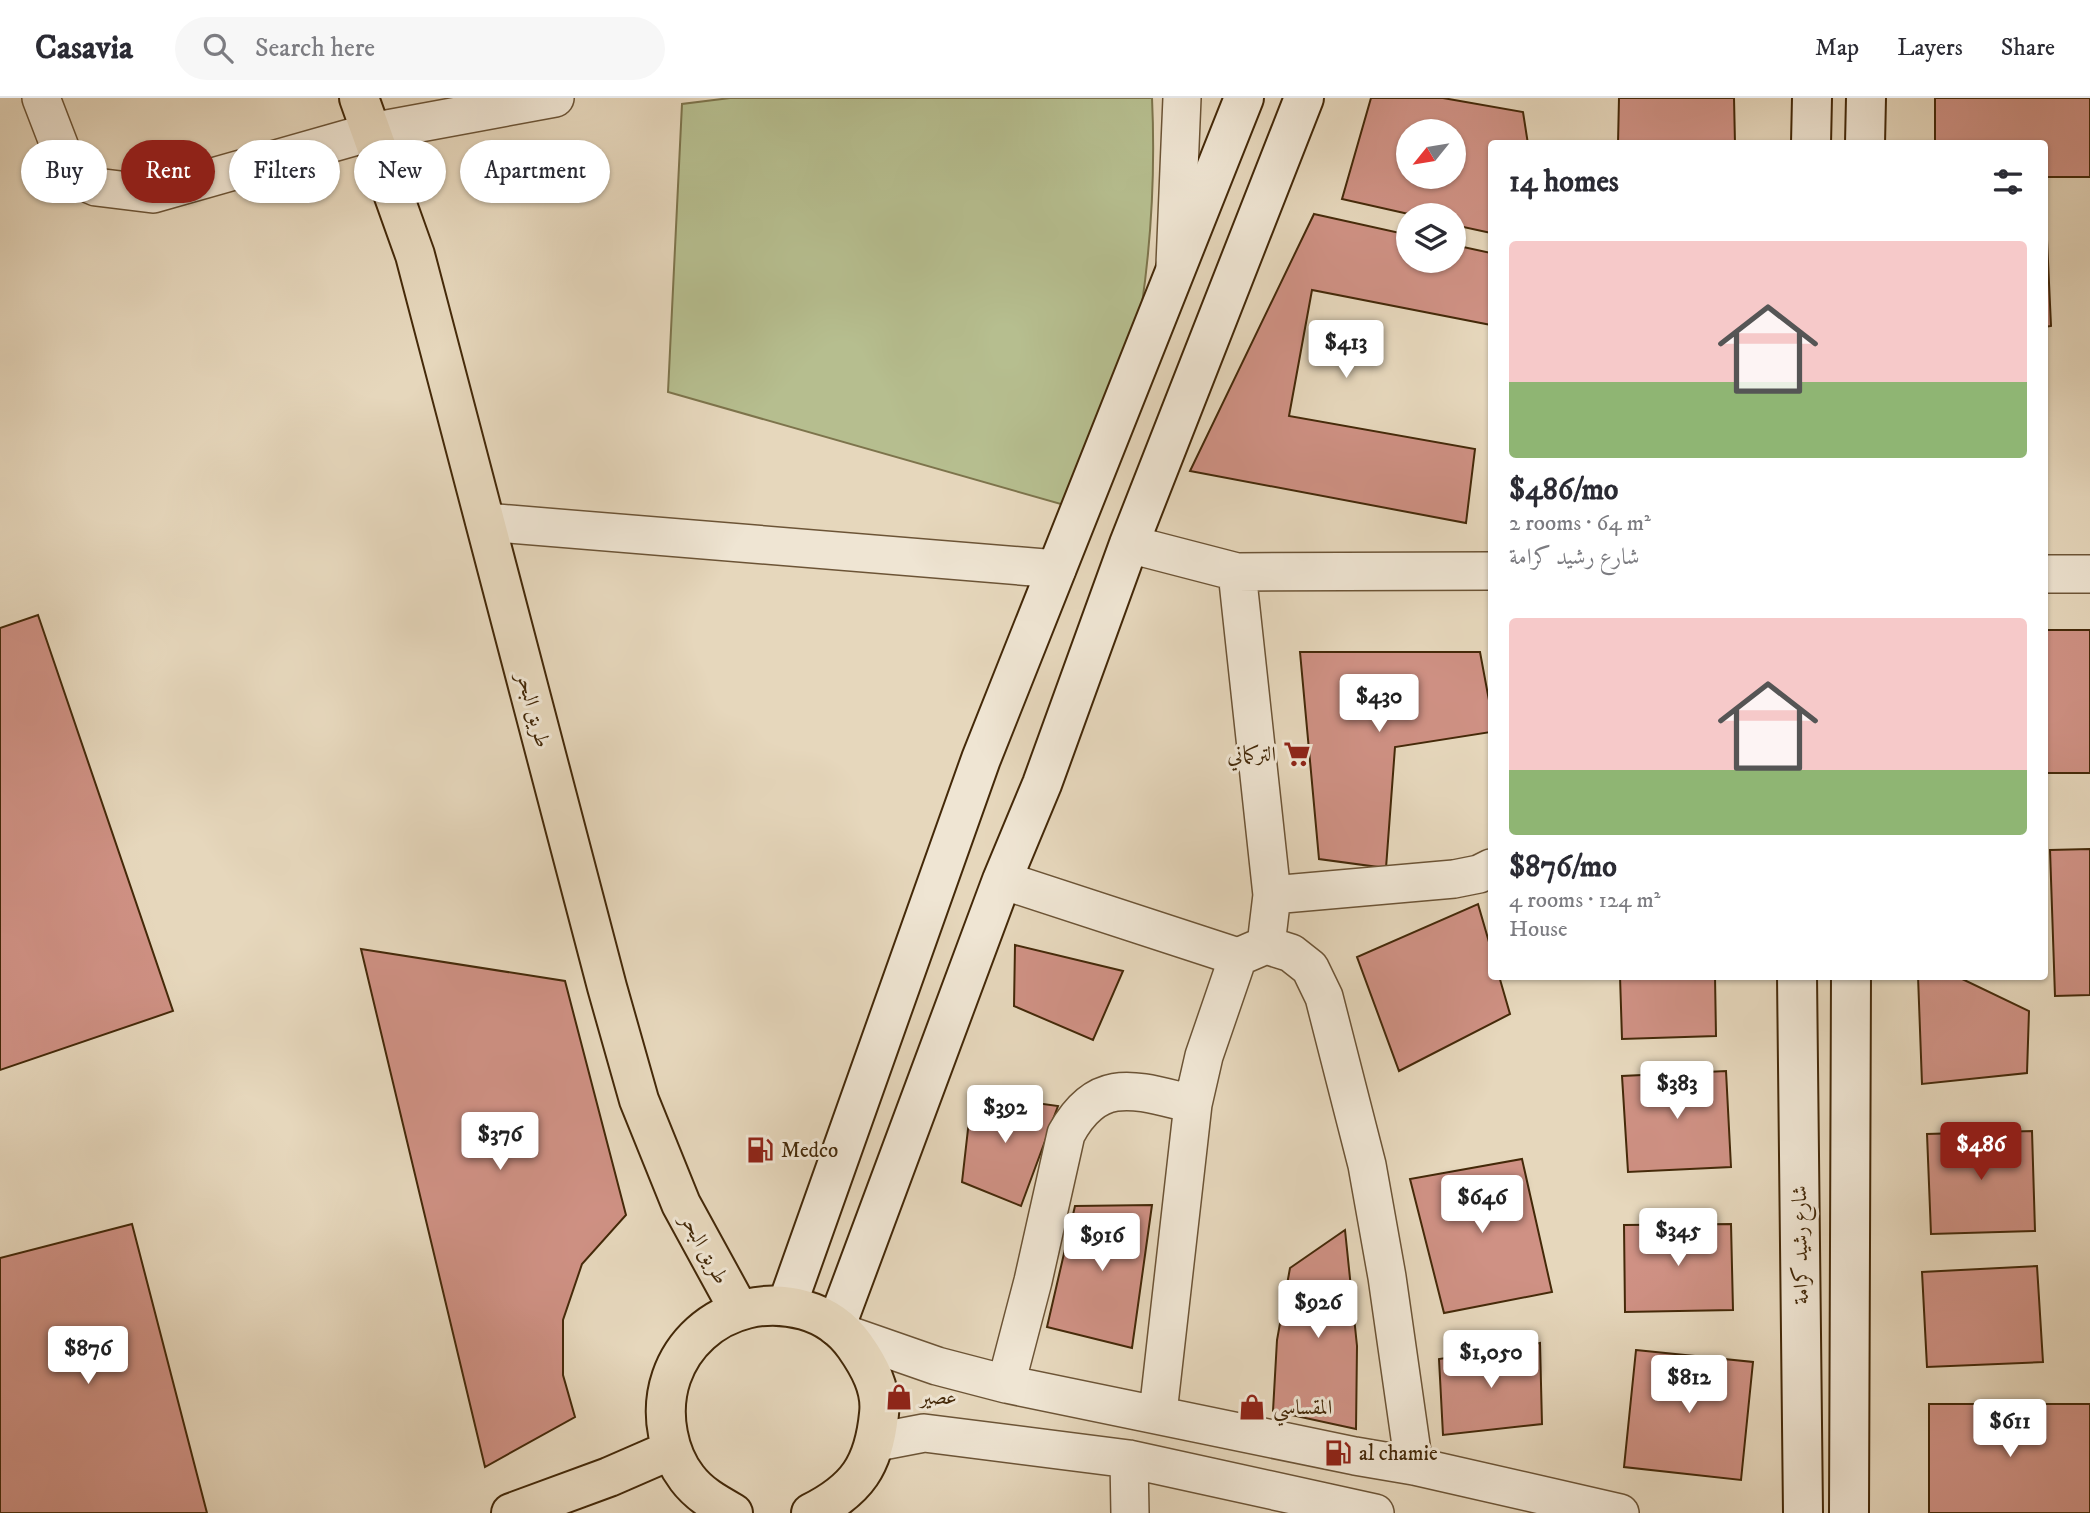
<!DOCTYPE html>
<meta charset="utf-8">
<style>
:root{--surface:#fff;--page:#f7f7f7;--text:#2b2b33;--muted:#7c7c81;--line:#e1e1e2;--accent:#8f2418}
body{margin:0;font-family:"IM FELL DW Pica",Amiri,serif;background:var(--page);color:var(--text);height:100vh;display:flex;flex-direction:column;font-size:26px;white-space:nowrap}
*{box-sizing:border-box;margin:0}
p{font-size:23px;color:var(--muted)}
.icon{flex:none;width:38px;height:38px;fill:none;stroke:currentColor;stroke-width:2;stroke-linecap:round;stroke-linejoin:round}
.map{position:relative;flex:1;overflow:hidden}
.panel{position:absolute;left:1488px;top:42px;width:560px;height:840px;display:flex;flex-direction:column;background:var(--surface);border-radius:7px;box-shadow:0 2px 5px #0004}
.panel>*{flex:none}
.hud{position:absolute;left:21px;top:42px;width:665px;height:63px;display:flex;gap:14px}
.needle{width:46px;rotate:240deg}
.buttons{position:absolute;left:1396px;top:21px;display:grid;gap:14px}
.buttons a{display:grid;place-items:center;width:70px;height:70px;border-radius:50%;background:var(--surface);box-shadow:0 2px 5px #0004;font-size:35px}
.price{position:absolute;translate:-50% -60px;padding:0 16px;border-radius:7px;background:#fff;color:#222;font-size:23px;line-height:46px;filter:drop-shadow(0 2px 4px #0008)}
.price::after{content:'';position:absolute;left:50%;top:42px;width:21px;height:16px;margin-left:-10px;background:inherit;clip-path:polygon(0 0,100% 0,50% 100%)}
.price.on{background:var(--accent);color:#fff}
ul{padding:0;list-style:none}
li{display:grid;align-content:center;gap:14px;height:371px;padding:0 21px}
li span{display:grid;place-items:center;height:217px;border-radius:7px;color:#555}
li>.icon{margin-inline-start:auto}
span .icon{width:126px;height:126px;fill:#fffc;stroke-width:1}
li b{font-size:30px}
h2{display:flex;justify-content:space-between;align-items:center;height:84px;padding:0 21px;font-size:30px}
.tag{padding:0 24px;border-radius:32px;background:var(--surface);box-shadow:0 2px 5px #0004;font-size:24px;line-height:63px}
.tag.on{background:var(--accent);color:#fff}
header{display:flex;align-items:center;gap:42px;box-sizing:border-box;height:98px;padding:0 35px;background:var(--surface);border-bottom:2px solid var(--line)}
header strong{font-size:33px}
nav{display:flex;gap:38px;margin-inline-start:auto;font-size:24px}
.search{width:490px;height:63px;background:var(--page);display:flex;align-items:center;gap:18px;box-sizing:border-box;padding:0 24px;border-radius:38px;color:var(--muted);font-size:26px}
.map>svg:first-child{display:block}
.green{fill:#b6be8f;stroke:#7d744c;stroke-width:2}
.building{fill:#cf9184;stroke:#442909;stroke-width:2;fill-rule:evenodd}
.lines{fill:none;stroke-linecap:round;stroke-linejoin:round}
.street-casing{stroke:#6c5436;stroke-width:40}
.secondary-casing{stroke:#442909;stroke-width:42}
.highway-casing{stroke:#442909;stroke-width:42}
.street{stroke:#efe5d3;stroke-width:37}
.secondary{stroke:#efe5d3;stroke-width:38}
.highway{stroke:#e6d7bc;stroke-width:38}
.labels{text-anchor:middle;stroke-width:6;stroke-linejoin:round;paint-order:stroke}
.street-label{font-size:21px;fill:#442909;stroke:#efe5d3}
.poi-label{font-size:21px;fill:#442909;stroke:#efe5d3;text-anchor:start}
</style>
<header>
<strong>Casavia</strong>
<div class="search"><svg class="icon" aria-label="search" viewBox="0 0 24 24"><circle cx="10" cy="10" r="6"/><path d="M15 15l6 6"/></svg>Search here</div>
<nav><a>Map</a><a>Layers</a><a>Share</a></nav>
</header>
<div class="map">
<svg width="2090" height="1415" viewBox="0 0 2090 1415">
<rect width="100%" height="100%" fill="#e6d7bc"/>
<filter id="stains"><feTurbulence type="fractalNoise" baseFrequency=".00286" numOctaves="4"/><feColorMatrix values="0 0 0 0 .2 0 0 0 0 .09 0 0 0 0 .02 0 0 0 .5 -.17"/></filter>
<radialGradient id="worn" r=".72"><stop offset=".6" stop-color="#630" stop-opacity="0"/><stop offset="1" stop-color="#630" stop-opacity=".3"/></radialGradient>
<path class="green" d="M 730,0 L 1152,0 C 1156,86 1149,176 1133,260 C 1124,313 1108,364 1096,416 L 668,294 L 682,6 Z"/>
<path class="building" d="M 1371,0 L 1443,0 L 1523,14 L 1528,46 L 1491,46 L 1491,135 L 1454,127 L 1454,117 L 1413,117 L 1342,101 ZM 1409,33 L 1454,33 L 1454,79 L 1409,79 Z
M 1619,0 L 1734,0 L 1735,46 L 1618,46 Z
M 1935,0 L 2090,0 L 2090,79 L 2044,79 L 2044,46 L 1935,46 Z
M 1314,116 L 1409,137 L 1409,163 L 1454,163 L 1454,147 L 1491,155 L 1491,227 L 1312,192 L 1289,318 L 1475,351 L 1466,425 L 1190,373 Z
M 2044,120 L 2046,120 L 2051,228 L 2044,229 Z
M 38,517 L 173,913 L 0,972 L 0,530 Z
M 2044,532 L 2090,532 L 2090,675 L 2044,675 Z
M 1300,554 L 1480,554 L 1491,613 L 1491,634 L 1395,649 L 1386,770 L 1319,761 Z
M 2090,751 L 2090,897 L 2055,898 L 2050,752 Z
M 1478,806 L 1491,851 L 1491,878 L 1499,878 L 1510,916 L 1399,973 L 1357,859 Z
M 1015,847 L 1123,873 L 1093,942 L 1014,908 Z
M 361,851 L 565,883 L 626,1117 L 582,1166 L 563,1222 L 563,1277 L 575,1319 L 485,1369 Z
M 1620,878 L 1715,878 L 1716,938 L 1622,941 Z
M 1918,878 L 1956,878 L 2029,913 L 2027,975 L 1922,986 Z
M 1726,973 L 1731,1069 L 1628,1074 L 1622,978 Z
M 972,996 L 1058,1008 L 1021,1108 L 962,1084 Z
M 2032,1033 L 2035,1133 L 1931,1136 L 1927,1036 Z
M 1522,1061 L 1552,1194 L 1444,1215 L 1410,1081 Z
M 1152,1107 L 1132,1250 L 1047,1229 L 1075,1108 Z
M 132,1126 L 207,1415 L 0,1415 L 0,1160 Z
M 1731,1126 L 1733,1212 L 1625,1214 L 1624,1127 Z
M 1345,1132 L 1357,1248 L 1356,1331 L 1273,1313 L 1277,1242 L 1290,1170 Z
M 2037,1168 L 2043,1264 L 1927,1269 L 1922,1174 Z
M 1540,1245 L 1542,1326 L 1443,1337 L 1439,1261 Z
M 1636,1252 L 1753,1264 L 1741,1382 L 1624,1369 Z
M 1929,1306 L 2090,1306 L 2090,1415 L 1929,1415 Z"/>
<g class="lines">
<g class="street-casing">
<path id="street" d="M 41,0 L 71,78 L 96,89 L 153,96 L 371,34 L 555,0
M 1175,167 L 1182,0
M 485,424 L 1057,471
M 1129,446 L 1237,474 L 1491,473
M 1237,474 L 1272,797 L 1266,847
M 2044,476 L 2090,476
M 1002,782 L 1238,859
M 1272,797 L 1454,781 L 1479,776 L 1491,770
M 848,1237 L 937,1268 L 1006,1286 L 1355,1358 L 1414,1368 L 1620,1415
M 1006,1286 L 1033,1183 L 1066,1036 C 1099,976 1137,993 1193,1006
M 1158,1315 L 1193,1006 L 1204,958 L 1238,859 L 1266,847 L 1291,855 L 1310,870 L 1324,899 L 1367,1067 L 1387,1179 L 1414,1368
M 877,1344 L 924,1335 L 1129,1361 L 1375,1415
M 1129,1361 L 1130,1415"/>
</g>
<g class="secondary-casing">
<path id="secondary" d="M 1811,46 L 1812,0
M 1865,46 L 1866,0
M 1797,878 L 1803,1415
M 787,1207 L 981,661 L 1244,0
M 836,1228 L 1002,782 L 1042,686 L 1129,446 L 1304,0
M 1849,1415 L 1851,878"/>
</g>
<g class="highway-casing">
<path id="highway" d="M 359,0 L 415,157 L 607,889 L 639,1002 L 681,1106 L 739,1212
M 511,1415 L 609,1379 L 671,1352
M 733,1415 C 715,1405 699,1396 687,1380 C 677,1367 671,1352 668,1336 C 652,1255 725,1190 804,1212 C 825,1218 843,1231 855,1248 C 869,1268 882,1291 879,1316 C 874,1367 857,1392 811,1415"/>
</g>
<use href="#street" class="street"/>
<use href="#secondary" class="secondary"/>
<use href="#highway" class="highway"/>
</g>
<defs>
<g id="supermarket-bare" transform="scale(2.1)"><path d="M-6-5.5h2.5l.6 2H6L4.5 2H-2.5L-4.4-4H-6ZM-1.5 3.2a1.3 1.3 0 1 0 .1 0ZM3 3.2a1.3 1.3 0 1 0 .1 0Z" fill="#8f2418" stroke="#efe5d3" stroke-width="2.5" paint-order="stroke"/></g>
<g id="fuel-bare" transform="scale(2.1)"><path d="M-5.5-6h7V0h2V4h1.3V-2.5L3-4.5l.8-.8L6-3V5H2.5V1h-1V6h-7ZM-4.2-4.7v3.2H.2V-4.7Z" fill="#8f2418" stroke="#efe5d3" stroke-width="2.5" paint-order="stroke"/></g>
<g id="shop-bare" transform="scale(2.1)"><path d="M-5-2.5h2.3a2.7 3.5 0 0 1 5.4 0H5L5.5 6h-11ZM-1.5-2.5h3a1.5 2.3 0 0 0-3 0Z" fill="#8f2418" stroke="#efe5d3" stroke-width="2.5" paint-order="stroke"/></g>
</defs>
<g fill-rule="evenodd">
<use href="#supermarket-bare" x="1297" y="656"/>
<use href="#fuel-bare" x="760" y="1052"/>
<use href="#shop-bare" x="899" y="1299"/>
<use href="#shop-bare" x="1252" y="1309"/>
<use href="#fuel-bare" x="1338" y="1355"/>
</g>
<g class="labels">
<g class="street-label">
<text transform="translate(534 612) rotate(75)" y="7">طريق البحر</text>
<text transform="translate(1800 1147) rotate(-91)" y="7">شارع رشيد كرامة</text>
<text transform="translate(705 1151) rotate(61)" y="7">طريق البحر</text>
</g>
<g class="poi-label">
<text x="1276" y="663" text-anchor="end">التركماني</text>
<text x="781" y="1059">Medco</text>
<text x="920" y="1306">عصير</text>
<text x="1273" y="1316">المقساسي</text>
<text x="1359" y="1362">al chamie</text>
</g>
</g>
<rect width="100%" height="100%" filter="url(#stains)"/>
<rect width="100%" height="100%" fill="url(#worn)"/>
</svg>
<div class="buttons">
<a><svg class="needle" viewBox="-14 -14 28 28"><path d="M0-13l5 13h-10z" fill="#e53935"/><path d="M0 13l5-13h-10z" fill="#7c7c81"/></svg></a>
<a><svg class="icon" aria-label="layers" viewBox="0 0 24 24"><path d="M12 4l9 5-9 5-9-5zM3 14l9 5 9-5"/></svg></a>
</div>
<b class="price" style="left:1346px;top:282px">$413</b>
<b class="price" style="left:1379px;top:636px">$430</b>
<b class="price" style="left:1677px;top:1023px">$383</b>
<b class="price" style="left:1005px;top:1047px">$392</b>
<b class="price" style="left:500px;top:1074px">$376</b>
<b class="price on" style="left:1981px;top:1084px">$486</b>
<b class="price" style="left:1482px;top:1137px">$646</b>
<b class="price" style="left:1678px;top:1170px">$345</b>
<b class="price" style="left:1102px;top:1175px">$916</b>
<b class="price" style="left:1318px;top:1242px">$926</b>
<b class="price" style="left:88px;top:1288px">$876</b>
<b class="price" style="left:1491px;top:1292px">$1,050</b>
<b class="price" style="left:1689px;top:1317px">$812</b>
<b class="price" style="left:2010px;top:1361px">$611</b>
<div class="hud">
<a class="tag">Buy</a>
<a class="tag on">Rent</a>
<a class="tag">Filters</a>
<a class="tag">New</a>
<a class="tag">Apartment</a>
</div>
<section class="panel">
<h2>14 homes<svg class="icon" aria-label="filters" viewBox="0 0 24 24"><path d="M4 7h16M4 17h16"/><circle cx="9" cy="7" r="2"/><circle cx="15" cy="17" r="2"/></svg></h2>
<ul>
<li><span style="background:linear-gradient(#f6c9c9 65%,#8fb573 0)"><svg class="icon" aria-label="home" viewBox="0 0 24 24"><path d="M3 11l9-7 9 7M6 9v11h12V9"/></svg></span><div><b>$486/mo</b><p>2 rooms · 64 m²</p><p>شارع رشيد كرامة</p></div></li>
<li><span style="background:linear-gradient(#f6c9c9 70%,#8fb573 0)"><svg class="icon" aria-label="home" viewBox="0 0 24 24"><path d="M3 11l9-7 9 7M6 9v11h12V9"/></svg></span><div><b>$876/mo</b><p>4 rooms · 124 m²</p><p>House</p></div></li>
</ul>
</section>
</div>
